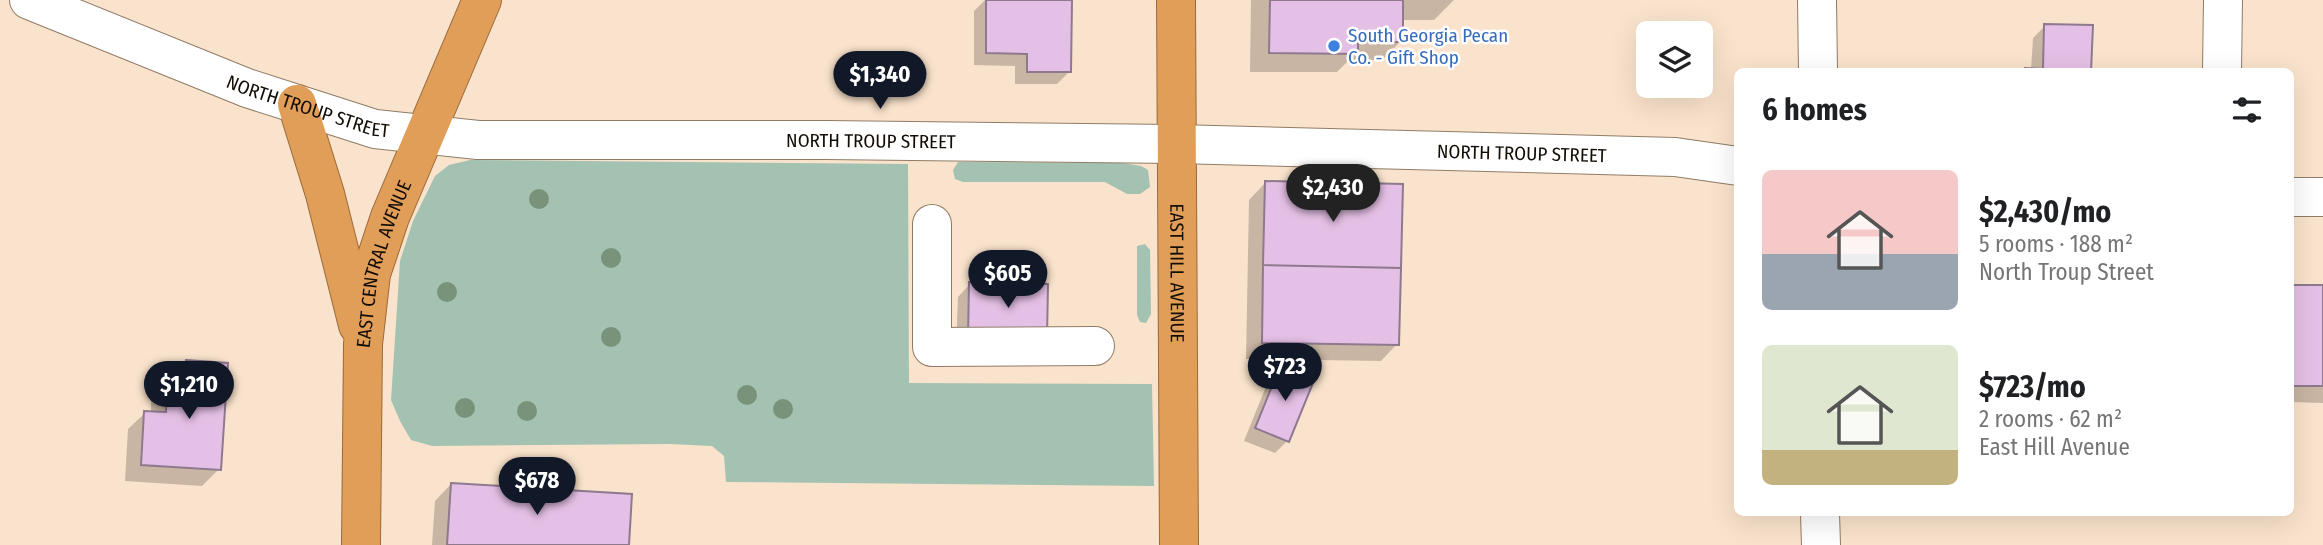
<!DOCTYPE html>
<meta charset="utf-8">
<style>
:root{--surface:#fff;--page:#f6f6f6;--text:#202124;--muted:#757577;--accent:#111827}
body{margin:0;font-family:"Fira Sans Condensed",sans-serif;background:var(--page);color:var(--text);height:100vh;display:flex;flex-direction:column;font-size:26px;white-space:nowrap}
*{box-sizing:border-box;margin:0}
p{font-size:23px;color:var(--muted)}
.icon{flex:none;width:38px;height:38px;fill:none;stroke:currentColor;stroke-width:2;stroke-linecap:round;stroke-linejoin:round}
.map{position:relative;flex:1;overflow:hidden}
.drawer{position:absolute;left:1734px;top:68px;width:560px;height:448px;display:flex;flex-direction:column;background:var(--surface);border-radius:10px;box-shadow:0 7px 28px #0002}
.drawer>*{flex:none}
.controls{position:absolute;left:1636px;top:21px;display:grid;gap:14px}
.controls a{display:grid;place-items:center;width:77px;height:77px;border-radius:10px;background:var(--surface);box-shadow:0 7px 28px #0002;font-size:35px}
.price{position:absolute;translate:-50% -60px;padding:0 16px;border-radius:24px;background:var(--accent);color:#fff;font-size:23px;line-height:46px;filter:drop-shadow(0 2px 4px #0008)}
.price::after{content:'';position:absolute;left:50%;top:42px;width:21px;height:16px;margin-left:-10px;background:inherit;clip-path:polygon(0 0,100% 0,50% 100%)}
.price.active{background:#222;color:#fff}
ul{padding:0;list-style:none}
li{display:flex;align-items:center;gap:21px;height:175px;padding:0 28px}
li span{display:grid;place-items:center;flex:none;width:196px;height:140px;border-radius:10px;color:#555}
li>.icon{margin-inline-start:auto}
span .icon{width:84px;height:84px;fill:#fffc;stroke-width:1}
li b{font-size:30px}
h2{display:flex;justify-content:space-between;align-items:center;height:84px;padding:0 28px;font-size:30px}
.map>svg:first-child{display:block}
.green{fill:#a3c2b1}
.shadow{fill:#0003}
.building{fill:#e5c0e6;stroke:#8e798f;stroke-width:2}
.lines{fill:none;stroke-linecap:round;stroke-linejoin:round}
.minor-casing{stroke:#907c66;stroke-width:40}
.highway-casing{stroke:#996b3b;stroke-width:40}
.minor{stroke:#fff;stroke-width:38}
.highway{stroke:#e19e58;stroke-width:38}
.tree{fill:#79927a}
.shop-dot{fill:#3f7fe0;stroke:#fff;stroke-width:2.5}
.labels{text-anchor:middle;stroke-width:5;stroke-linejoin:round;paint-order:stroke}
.shop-label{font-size:19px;fill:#366cbe;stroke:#fff;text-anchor:start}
.street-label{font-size:19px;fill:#140d06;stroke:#fff}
</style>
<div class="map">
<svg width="2323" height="545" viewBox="0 0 2323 545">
<rect width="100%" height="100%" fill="#fae3cc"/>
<path class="green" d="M 470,160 L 908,164 L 909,383 L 1152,384 L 1154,486 L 726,482 L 724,456 L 712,446 L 670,444 L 432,446 L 411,440 L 400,421 L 391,400 L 400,261 L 413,221 L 435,176 L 449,165 Z
M 958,162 L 1123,163 L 1141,166 L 1148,170 L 1150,187 L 1140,194 L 1127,194 L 1105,182 L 963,182 L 955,179 L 953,170 Z
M 1145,244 L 1150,250 L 1151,314 L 1146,323 L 1140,322 L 1137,315 L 1137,246 Z"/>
<path class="shadow" d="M 985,0 L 1070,0 L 1069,72 L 1057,84 L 1015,84 L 1015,66 L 974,65 L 974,11 Z
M 1251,0 L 1454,0 L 1434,20 L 1401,20 L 1401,41 L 1382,60 L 1349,60 L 1337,72 L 1250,72 Z
M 2045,26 L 2090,72 L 2023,72 L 2031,70 L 2033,38 Z
M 1265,183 L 1397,344 L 1381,361 L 1246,359 L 1249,200 Z
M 970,284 L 1032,350 L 956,349 L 958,297 Z
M 2291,287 L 2323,287 L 2323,403 L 2291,402 Z
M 187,362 L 219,469 L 202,486 L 125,481 L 128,429 L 145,413 L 151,413 L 151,399 L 170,383 L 170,379 Z
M 1282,366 L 1287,441 L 1275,453 L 1244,441 L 1269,379 Z
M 451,484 L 627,545 L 432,545 L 435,501 Z"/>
<path class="building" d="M 986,0 L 1072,0 L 1071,72 L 1027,72 L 1027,54 L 986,53 Z
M 1270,0 L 1403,0 L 1403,42 L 1358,42 L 1358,54 L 1269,53 Z
M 2044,24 L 2093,25 L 2091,72 L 2025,72 L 2025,68 L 2043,69 Z
M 1265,181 L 1403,184 L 1401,268 L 1263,265 Z
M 1263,265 L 1401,268 L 1399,345 L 1262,343 Z
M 969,282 L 1048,284 L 1047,339 L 968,337 Z
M 2291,285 L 2323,285 L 2323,386 L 2291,386 Z
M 186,360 L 228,363 L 221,470 L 141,465 L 144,411 L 166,412 L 167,381 L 184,382 Z
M 1281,364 L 1315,378 L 1289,442 L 1255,428 Z
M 451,483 L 632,494 L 629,545 L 447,545 Z"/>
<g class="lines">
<g class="minor-casing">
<g id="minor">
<path id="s1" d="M 29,0 L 247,88 L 297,104 L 375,129 L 478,140 L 826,140 L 1176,144 L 1675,157 L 1738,166"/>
<path d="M 1817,0 L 1818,72"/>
<path d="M 2222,72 L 2223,0"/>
<path d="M 2291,197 L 2323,197"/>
<path d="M 932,224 L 932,347 L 1095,346"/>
<path d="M 1820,513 L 1821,545"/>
</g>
</g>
<g class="highway-casing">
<g id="highway">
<path id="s2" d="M 1176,0 L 1179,545"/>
<path d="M 297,104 L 325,194 L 358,325"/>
<path id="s3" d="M 361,545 L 363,344 L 371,274 L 390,217 L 482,0"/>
</g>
</g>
<use href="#minor" class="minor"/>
<use href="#highway" class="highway"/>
</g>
<g class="tree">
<circle cx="539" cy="199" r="10"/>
<circle cx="611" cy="258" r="10"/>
<circle cx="447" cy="292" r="10"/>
<circle cx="611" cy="337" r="10"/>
<circle cx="747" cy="395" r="10"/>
<circle cx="465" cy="408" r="10"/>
<circle cx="783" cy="409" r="10"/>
<circle cx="527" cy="411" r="10"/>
</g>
<circle class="shop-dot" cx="1334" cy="46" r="7"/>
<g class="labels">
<g class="shop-label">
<text x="1348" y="42">South Georgia Pecan<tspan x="1348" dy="22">Co. - Gift Shop</tspan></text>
</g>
<g class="street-label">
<text dy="7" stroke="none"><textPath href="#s1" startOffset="299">NORTH TROUP STREET</textPath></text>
<text dy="7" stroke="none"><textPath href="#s1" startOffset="866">NORTH TROUP STREET</textPath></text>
<text dy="7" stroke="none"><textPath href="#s1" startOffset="1517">NORTH TROUP STREET</textPath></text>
<text dy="7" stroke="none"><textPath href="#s3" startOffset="284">EAST CENTRAL AVENUE</textPath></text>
<text dy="7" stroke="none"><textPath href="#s2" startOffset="273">EAST HILL AVENUE</textPath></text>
</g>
</g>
</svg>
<div class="controls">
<a><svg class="icon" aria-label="layers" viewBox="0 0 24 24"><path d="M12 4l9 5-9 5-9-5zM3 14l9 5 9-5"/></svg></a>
</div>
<b class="price" style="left:880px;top:111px">$1,340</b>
<b class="price active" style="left:1333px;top:224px">$2,430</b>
<b class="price" style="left:1008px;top:310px">$605</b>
<b class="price" style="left:1285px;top:403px">$723</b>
<b class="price" style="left:189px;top:421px">$1,210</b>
<b class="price" style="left:537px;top:517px">$678</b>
<section class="drawer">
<h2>6 homes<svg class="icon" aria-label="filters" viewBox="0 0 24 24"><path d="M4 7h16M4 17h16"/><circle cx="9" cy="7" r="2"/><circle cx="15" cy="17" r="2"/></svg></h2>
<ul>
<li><span style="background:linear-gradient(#f6c9c9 60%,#9aa5b1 0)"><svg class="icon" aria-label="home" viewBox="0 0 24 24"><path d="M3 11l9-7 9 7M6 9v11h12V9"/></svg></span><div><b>$2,430/mo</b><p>5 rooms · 188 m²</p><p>North Troup Street</p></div></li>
<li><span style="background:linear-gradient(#dfe7d0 75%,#c2b280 0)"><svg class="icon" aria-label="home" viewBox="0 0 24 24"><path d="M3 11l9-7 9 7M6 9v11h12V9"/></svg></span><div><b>$723/mo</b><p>2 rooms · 62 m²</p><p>East Hill Avenue</p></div></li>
</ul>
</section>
</div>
